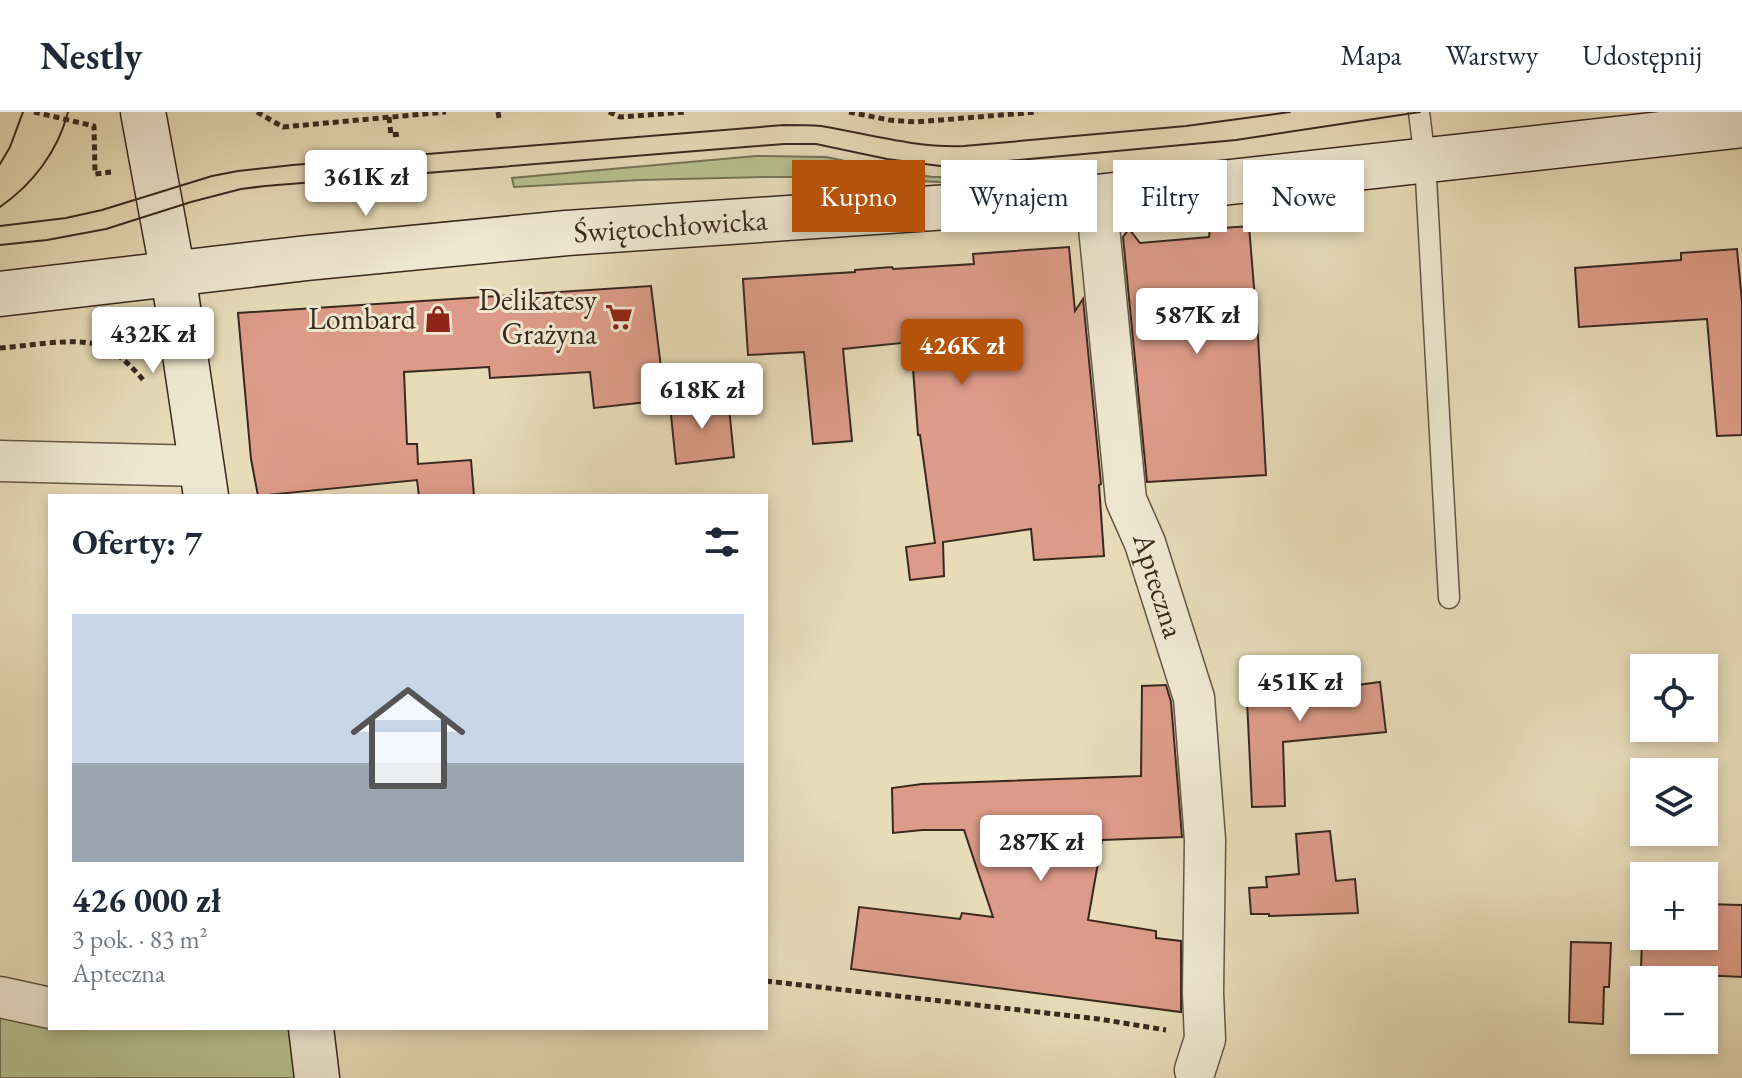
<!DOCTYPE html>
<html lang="pl">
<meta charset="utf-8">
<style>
:root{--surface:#fff;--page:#f2f2f3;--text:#1f2937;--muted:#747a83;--line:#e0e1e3;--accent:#b45309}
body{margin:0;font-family:"EB Garamond",serif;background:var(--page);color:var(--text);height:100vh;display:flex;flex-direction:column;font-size:30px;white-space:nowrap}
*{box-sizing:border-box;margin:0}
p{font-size:26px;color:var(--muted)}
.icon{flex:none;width:44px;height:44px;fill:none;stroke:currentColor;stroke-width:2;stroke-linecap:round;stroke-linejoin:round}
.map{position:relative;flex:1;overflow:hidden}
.sheet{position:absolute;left:48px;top:382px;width:720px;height:536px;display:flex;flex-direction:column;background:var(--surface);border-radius:0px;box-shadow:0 4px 12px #0003}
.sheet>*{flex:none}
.banner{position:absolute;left:792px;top:48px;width:760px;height:72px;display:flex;gap:16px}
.fabs{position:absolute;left:1630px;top:542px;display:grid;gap:16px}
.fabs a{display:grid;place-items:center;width:88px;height:88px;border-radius:0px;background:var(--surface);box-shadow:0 4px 12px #0003;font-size:40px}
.price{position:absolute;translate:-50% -68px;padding:0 18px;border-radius:8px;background:#fff;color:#222;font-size:26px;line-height:52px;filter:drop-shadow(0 2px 4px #0008)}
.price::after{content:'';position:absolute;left:50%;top:48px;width:24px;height:18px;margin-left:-12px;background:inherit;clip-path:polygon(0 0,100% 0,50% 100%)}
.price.current{background:var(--accent);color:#fff}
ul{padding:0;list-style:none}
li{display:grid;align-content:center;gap:16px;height:424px;padding:0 24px}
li+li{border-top:2px solid var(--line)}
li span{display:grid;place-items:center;height:248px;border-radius:0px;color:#555}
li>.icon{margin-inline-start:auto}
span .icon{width:144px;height:144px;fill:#fffc;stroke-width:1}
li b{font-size:34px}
h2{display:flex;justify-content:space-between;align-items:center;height:96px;padding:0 24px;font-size:34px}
.pill{padding:0 28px;border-radius:0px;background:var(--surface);box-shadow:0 4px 12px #0003;font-size:28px;line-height:72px}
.pill.current{background:var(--accent);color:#fff}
header{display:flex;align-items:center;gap:48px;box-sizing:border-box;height:112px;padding:0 40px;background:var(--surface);border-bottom:2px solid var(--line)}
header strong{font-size:38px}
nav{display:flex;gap:44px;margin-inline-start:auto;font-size:28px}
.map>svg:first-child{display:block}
.green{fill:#b6c08f;stroke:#787457;stroke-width:2}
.building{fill:#dc9b88;stroke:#3a291f;stroke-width:2}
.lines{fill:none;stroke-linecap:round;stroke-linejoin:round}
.lane-casing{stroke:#655645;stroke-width:23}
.street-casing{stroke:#655645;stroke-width:43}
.secondary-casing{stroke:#3a291f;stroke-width:47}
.path{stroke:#3a291f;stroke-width:5;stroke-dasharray:6 4;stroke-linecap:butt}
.lane{stroke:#efe8d1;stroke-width:20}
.street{stroke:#efe8d1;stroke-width:40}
.secondary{stroke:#efe8d1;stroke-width:44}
.tram{stroke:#3a291f;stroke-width:2}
.labels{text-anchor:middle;stroke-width:6;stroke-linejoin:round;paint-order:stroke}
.street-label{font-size:30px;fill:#3a291f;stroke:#efe8d1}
.poi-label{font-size:30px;fill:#3a291f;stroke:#efe8d1;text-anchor:end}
</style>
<header>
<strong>Nestly</strong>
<nav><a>Mapa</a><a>Warstwy</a><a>Udostępnij</a></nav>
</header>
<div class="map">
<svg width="1742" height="966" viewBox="0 0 1742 966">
<rect width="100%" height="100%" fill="#e7dbb8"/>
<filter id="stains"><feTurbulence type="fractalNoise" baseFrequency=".0025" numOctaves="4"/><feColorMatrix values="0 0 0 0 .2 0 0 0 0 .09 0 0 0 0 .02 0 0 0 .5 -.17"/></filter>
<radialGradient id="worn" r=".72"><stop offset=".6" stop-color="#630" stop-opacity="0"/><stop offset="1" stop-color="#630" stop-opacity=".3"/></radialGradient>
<path class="green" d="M 756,44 L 826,45 L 902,61 L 933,65 L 969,65 L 1050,58 L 1051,65 L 963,71 L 824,65 L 766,65 L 640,68 L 514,75 L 512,66 Z
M 0,873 L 50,893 L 50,916 L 311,916 L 317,966 L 0,966 Z"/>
<path class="building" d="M 1249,114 L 1258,224 L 1266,363 L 1147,370 L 1123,125 L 1129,117 L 1140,131 L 1209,125 L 1210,117 Z
M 1069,135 L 1075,199 L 1083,187 L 1101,372 L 1099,373 L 1104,444 L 1034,448 L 1031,417 L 943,430 L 944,464 L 910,468 L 906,435 L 935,431 L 920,323 L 918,323 L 911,230 L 843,237 L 852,329 L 813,332 L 804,240 L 748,243 L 743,167 L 855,160 L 855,158 L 892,155 L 893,157 L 974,152 L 973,142 Z
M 1737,137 L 1742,190 L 1742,323 L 1717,324 L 1707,207 L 1579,215 L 1575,156 L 1681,148 L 1681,141 Z
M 651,174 L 665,288 L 594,296 L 590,260 L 490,266 L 489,255 L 404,260 L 407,332 L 417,332 L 418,352 L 471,348 L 474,384 L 419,384 L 417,368 L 258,384 L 251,347 L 238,201 Z
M 728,286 L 734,345 L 676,352 L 670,293 Z
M 1283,546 L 1285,583 L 1380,570 L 1386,620 L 1283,630 L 1285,694 L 1252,695 L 1247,587 L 1251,586 L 1249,549 Z
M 1166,573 L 1171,590 L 1182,725 L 1102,728 L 1088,808 L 1156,819 L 1156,826 L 1181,829 L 1181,900 L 851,857 L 859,795 L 960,807 L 962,801 L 993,805 L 964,718 L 922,718 L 893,721 L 892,676 L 922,672 L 1141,664 L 1142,574 Z
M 1330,719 L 1336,769 L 1355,767 L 1358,801 L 1269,804 L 1269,802 L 1251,802 L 1249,776 L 1267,775 L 1266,765 L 1299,762 L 1296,722 Z
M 1643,791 L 1644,824 L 1704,824 L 1704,792 L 1742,793 L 1742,865 L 1641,860 Z
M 1571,830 L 1611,831 L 1609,875 L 1604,875 L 1603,912 L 1569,910 Z"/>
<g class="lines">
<g class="lane-casing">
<path id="lane" d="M 1419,0 L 1425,48 L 1449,486"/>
</g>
<g class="street-casing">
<g id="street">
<path id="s1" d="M 1096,85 L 1126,388 L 1145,431 L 1194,586 L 1205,728 L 1203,881 L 1205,927 L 1195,958"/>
<path d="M 0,349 L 201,354"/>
<path d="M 0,885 L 50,896"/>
</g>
</g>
<g class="secondary-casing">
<g id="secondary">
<path d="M 143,0 L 173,162 L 206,384"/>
<path id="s2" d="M 0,182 L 307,146 L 567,121 L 1096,85 L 1742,13"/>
<path d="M 311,916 L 317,966"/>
</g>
</g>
<path class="path" d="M 34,0 L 94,14 L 95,62 L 111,60
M 257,0 L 283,15 L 446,0
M 498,0 L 499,6
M 609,0 L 620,5 L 686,0
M 849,0 L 889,8 L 916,10 L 1038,0
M 389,5 L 391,23 L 402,22
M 0,236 C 29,234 67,226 95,232 C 116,237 132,255 145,270
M 766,869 L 1099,907 L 1166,918"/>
<use href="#lane" class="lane"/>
<use href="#street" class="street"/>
<use href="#secondary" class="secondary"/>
<path class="tram" d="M 0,52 L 10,35 L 23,0
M 0,95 C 33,72 58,39 68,0
M 0,114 L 66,106 L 102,98 L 212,64 L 238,59 L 293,53 L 784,13 C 796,13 809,13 821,14 C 869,22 915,36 964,34 L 1186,14 L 1290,0
M 0,133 L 47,128 L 106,117 L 191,90 L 241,77 L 265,74 L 784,32 L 816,32 L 887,47 L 940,54 L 965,53 L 1236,28 L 1420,0"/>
</g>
<defs>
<g id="supermarket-bare" transform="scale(2.16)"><path d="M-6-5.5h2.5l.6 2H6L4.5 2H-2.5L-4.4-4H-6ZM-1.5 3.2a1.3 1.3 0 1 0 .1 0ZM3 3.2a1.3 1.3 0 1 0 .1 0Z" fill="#8f2418" stroke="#efe8d1" stroke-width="2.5" paint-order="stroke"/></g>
<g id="shop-bare" transform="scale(2.16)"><path d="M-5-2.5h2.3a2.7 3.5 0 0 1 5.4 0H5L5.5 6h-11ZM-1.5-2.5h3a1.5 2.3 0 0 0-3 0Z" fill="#8f2418" stroke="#efe8d1" stroke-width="2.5" paint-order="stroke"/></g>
</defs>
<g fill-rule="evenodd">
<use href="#supermarket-bare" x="619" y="205"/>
<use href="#shop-bare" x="438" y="207"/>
</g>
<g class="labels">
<g class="street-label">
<text dy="10" stroke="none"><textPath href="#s2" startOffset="674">Świętochłowicka</textPath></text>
<text dy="10" stroke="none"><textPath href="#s1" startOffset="396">Apteczna</textPath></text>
</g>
<g class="poi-label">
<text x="597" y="198">Delikatesy<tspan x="597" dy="34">Grażyna</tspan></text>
<text x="416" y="217">Lombard</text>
</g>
</g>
<rect width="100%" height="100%" filter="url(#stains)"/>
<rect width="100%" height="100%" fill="url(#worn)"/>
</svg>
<div class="fabs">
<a><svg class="icon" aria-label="locate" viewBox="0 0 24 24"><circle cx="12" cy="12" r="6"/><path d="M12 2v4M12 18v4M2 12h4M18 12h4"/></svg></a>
<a><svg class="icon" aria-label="layers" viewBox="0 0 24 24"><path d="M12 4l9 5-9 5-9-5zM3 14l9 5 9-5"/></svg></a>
<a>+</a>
<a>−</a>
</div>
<b class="price" style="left:366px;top:106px">361K zł</b>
<b class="price" style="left:1197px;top:244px">587K zł</b>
<b class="price" style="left:153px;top:263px">432K zł</b>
<b class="price current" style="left:962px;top:275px">426K zł</b>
<b class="price" style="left:702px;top:319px">618K zł</b>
<b class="price" style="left:1300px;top:611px">451K zł</b>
<b class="price" style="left:1041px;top:771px">287K zł</b>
<div class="banner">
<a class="pill current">Kupno</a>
<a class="pill">Wynajem</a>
<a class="pill">Filtry</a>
<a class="pill">Nowe</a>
</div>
<section class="sheet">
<h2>Oferty: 7<svg class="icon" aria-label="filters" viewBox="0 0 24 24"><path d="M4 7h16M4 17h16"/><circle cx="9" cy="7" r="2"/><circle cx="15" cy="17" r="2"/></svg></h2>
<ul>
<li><span style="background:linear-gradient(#c9d6e8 60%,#9aa5b1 0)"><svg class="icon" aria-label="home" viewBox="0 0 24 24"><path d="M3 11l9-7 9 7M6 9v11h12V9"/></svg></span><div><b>426 000 zł</b><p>3 pok. · 83 m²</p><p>Apteczna</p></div></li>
</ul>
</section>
</div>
